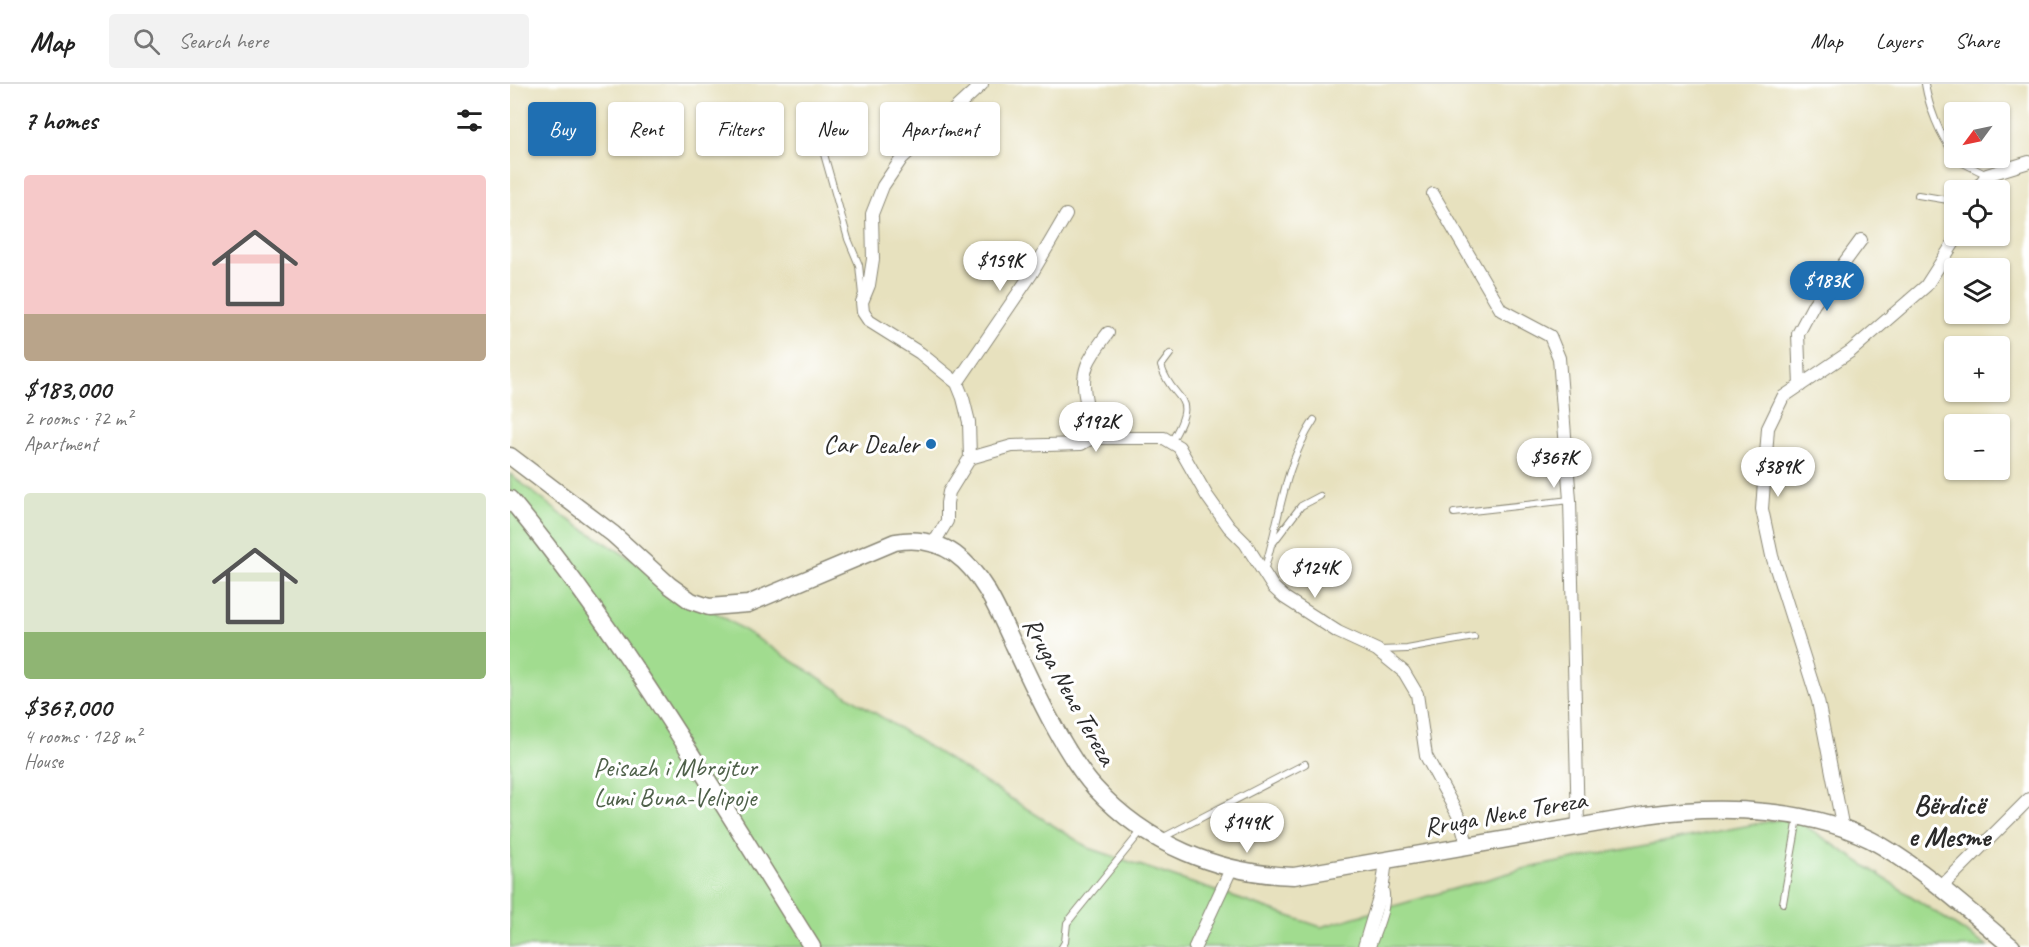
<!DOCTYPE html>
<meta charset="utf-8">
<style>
:root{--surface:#fff;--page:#f2f2f2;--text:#222;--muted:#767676;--line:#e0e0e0;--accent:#1f6fb2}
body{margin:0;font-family:Caveat,sans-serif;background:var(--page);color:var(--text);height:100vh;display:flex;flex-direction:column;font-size:22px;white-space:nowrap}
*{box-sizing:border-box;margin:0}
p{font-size:20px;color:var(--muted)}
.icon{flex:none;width:33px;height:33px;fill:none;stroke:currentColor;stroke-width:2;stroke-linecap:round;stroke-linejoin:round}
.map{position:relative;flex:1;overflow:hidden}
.panel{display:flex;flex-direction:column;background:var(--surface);width:510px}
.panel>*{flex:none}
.top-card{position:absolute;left:18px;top:18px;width:570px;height:54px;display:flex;gap:12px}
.needle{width:39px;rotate:237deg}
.tools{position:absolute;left:1434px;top:18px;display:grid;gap:12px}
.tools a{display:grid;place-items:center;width:66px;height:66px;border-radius:6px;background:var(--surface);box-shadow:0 2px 4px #0004;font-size:30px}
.price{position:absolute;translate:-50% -51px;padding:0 14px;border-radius:21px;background:#fff;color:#222;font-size:20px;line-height:39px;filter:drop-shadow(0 2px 3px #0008)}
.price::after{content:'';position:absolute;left:50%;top:36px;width:18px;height:14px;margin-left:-9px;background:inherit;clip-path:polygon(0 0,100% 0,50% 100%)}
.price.on{background:var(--accent);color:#fff}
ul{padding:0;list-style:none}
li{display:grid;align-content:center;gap:12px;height:318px;padding:0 24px}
li span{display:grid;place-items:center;height:186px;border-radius:6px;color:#555}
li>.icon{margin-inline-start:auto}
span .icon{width:108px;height:108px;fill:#fffc;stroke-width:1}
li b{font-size:26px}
h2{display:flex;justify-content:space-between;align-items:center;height:72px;padding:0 24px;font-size:26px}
.tag{padding:0 21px;border-radius:6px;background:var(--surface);box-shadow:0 2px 4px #0004;font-size:21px;line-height:54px}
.tag.on{background:var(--accent);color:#fff}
header{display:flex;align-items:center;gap:36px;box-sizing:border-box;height:84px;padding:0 30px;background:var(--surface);border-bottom:2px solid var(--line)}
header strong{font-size:28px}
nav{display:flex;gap:33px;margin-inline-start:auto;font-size:21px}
.search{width:420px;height:54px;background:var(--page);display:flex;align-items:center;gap:15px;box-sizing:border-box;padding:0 21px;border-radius:6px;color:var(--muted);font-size:22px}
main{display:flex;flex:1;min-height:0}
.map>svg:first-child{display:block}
.green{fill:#a1dc8f;stroke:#66845d;stroke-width:1.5}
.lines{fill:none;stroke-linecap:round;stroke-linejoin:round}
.lane-casing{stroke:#898674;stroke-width:8}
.street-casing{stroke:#898674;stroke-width:14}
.secondary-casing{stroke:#898674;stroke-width:19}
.lane{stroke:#fff;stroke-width:6}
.street{stroke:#fff;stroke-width:12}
.secondary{stroke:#fff;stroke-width:16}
.poi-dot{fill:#1f6fb2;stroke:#fff;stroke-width:2}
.labels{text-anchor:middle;stroke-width:6;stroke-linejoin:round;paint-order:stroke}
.poi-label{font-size:26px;fill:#2b2b2b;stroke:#fff;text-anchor:end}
.street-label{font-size:26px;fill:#2b2b2b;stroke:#fff}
.park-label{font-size:26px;fill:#4e6049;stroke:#fff}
.quarter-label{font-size:28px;font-weight:bold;fill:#2b2b2b;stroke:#fff}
</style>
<header>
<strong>Map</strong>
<div class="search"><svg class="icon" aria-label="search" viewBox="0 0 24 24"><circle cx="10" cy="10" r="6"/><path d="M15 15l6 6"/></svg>Search here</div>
<nav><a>Map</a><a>Layers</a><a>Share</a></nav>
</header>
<main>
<section class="panel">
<h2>7 homes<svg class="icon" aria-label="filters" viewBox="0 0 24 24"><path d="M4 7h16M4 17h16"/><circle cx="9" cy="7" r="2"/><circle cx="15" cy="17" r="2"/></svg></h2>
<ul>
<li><span style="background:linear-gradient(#f6c9c9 75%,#b9a48a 0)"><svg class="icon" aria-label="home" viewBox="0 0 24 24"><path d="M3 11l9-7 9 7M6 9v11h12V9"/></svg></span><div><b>$183,000</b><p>2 rooms · 72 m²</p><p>Apartment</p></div></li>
<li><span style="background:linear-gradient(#dfe7d0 75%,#8fb573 0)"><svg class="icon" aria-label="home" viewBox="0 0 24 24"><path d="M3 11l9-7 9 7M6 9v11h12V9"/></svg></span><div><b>$367,000</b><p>4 rooms · 128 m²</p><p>House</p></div></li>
</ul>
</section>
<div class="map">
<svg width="1519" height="863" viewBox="0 0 1519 863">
<rect width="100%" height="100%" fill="#fff"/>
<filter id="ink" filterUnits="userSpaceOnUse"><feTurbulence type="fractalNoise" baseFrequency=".0167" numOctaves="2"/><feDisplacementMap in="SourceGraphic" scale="12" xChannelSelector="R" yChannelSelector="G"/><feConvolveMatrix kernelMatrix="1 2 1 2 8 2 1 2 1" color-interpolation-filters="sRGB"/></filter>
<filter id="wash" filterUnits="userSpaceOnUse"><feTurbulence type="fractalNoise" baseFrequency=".008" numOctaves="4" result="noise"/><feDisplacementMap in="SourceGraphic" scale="24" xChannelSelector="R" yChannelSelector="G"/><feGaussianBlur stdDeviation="1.35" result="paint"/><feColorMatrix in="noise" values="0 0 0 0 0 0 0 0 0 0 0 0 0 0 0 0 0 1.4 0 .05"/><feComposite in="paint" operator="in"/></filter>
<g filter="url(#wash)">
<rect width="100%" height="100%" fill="#e7e1be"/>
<path class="green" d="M 0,390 L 56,434 L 579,764 L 811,843 L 1013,785 L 1282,733 L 1478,863 L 0,863 Z"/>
</g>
<g filter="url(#ink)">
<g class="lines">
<g class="lane-casing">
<path id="lane" d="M 1415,0 C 1419,23 1429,51 1444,69
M 310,56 L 338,155 L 349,181 L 352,211
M 1448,74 L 1453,79 L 1477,91
M 1408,111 L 1444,117
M 660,270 L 651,282 C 663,321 691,308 661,358
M 944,429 L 1060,416
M 763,459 L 791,422 L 810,412
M 754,487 C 770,435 773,383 804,336
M 870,566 L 897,565 L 964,553
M 652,754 L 795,680
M 1273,819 L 1288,734
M 552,863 L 555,858 L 557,839 L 633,745
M 862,863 C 867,847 883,816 873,801"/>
</g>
<g class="street-casing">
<path id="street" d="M 1466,106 L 1477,91 L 1519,78
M 923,110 L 991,226 L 1040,252 L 1049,274 L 1060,416 L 1068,742
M 447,299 L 522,189 L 556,131
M 1290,302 L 1288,250 L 1304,220 L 1351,156
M 582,354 L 654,354 L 669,363 L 697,412 L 719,443 L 735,459 L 763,503 L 775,514 L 828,548 L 867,566 L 894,588 L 907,610 L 916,672 L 950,735 L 957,760
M 460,374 L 502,362 L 571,360 L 582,354 C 583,340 579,331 576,317 C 569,285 580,273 598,249
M 424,459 L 437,437 L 437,419 L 439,408 L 460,374 L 459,338 L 453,314 L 447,299 L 410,269 L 359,237 L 353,228 L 352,218 L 359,201 L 363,175 L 362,130 L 373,102 L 392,74 L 472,0
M 1333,745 L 1308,617 L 1262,472 L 1252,425 L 1258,344 L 1273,313 L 1341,267 L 1416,202 L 1448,152
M 1430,804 L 1519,715
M 685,863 L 721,785
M 854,863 L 873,800 L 876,776"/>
</g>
<g class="secondary-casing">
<path id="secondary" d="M 0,372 L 103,450 L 159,501 L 181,517 L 199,523 L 238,520 L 385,458 C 407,454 426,457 445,470 C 473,490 488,527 502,557 C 522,600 554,670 585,704 C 636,760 708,790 784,792 L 1136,731 C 1210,721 1306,723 1372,762 C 1419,790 1460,828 1502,863
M 0,415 C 115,554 206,711 302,863"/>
</g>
<use href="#lane" class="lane"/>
<use href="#street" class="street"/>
<use href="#secondary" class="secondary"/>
</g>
</g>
<circle class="poi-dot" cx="421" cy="360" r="6"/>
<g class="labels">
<g class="poi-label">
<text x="409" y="369">Car Dealer</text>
</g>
<g class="street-label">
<text transform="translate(560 607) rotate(61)" y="9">Rruga Nene Tereza</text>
<text transform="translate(995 729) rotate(-10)" y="9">Rruga Nene Tereza</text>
</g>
<g class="park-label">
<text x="165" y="692">Peisazh i Mbrojtur<tspan x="165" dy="30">Lumi Buna-Velipoje</tspan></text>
</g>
<g class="quarter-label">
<text x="1439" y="730">Bërdicë<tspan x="1439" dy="32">e Mesme</tspan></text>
</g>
</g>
</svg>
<div class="tools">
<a><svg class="needle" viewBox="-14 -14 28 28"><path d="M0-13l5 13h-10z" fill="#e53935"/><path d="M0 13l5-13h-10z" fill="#767676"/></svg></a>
<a><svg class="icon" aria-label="locate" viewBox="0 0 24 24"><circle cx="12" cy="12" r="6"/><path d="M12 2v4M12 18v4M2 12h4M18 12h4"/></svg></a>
<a><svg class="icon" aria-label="layers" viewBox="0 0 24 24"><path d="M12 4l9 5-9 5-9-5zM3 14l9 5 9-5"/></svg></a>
<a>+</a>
<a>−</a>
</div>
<b class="price" style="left:490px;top:208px">$159K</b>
<b class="price on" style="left:1317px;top:228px">$183K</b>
<b class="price" style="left:586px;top:369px">$192K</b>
<b class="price" style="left:1044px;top:405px">$367K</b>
<b class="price" style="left:1268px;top:414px">$389K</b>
<b class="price" style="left:805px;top:515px">$124K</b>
<b class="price" style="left:737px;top:770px">$149K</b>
<div class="top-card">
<a class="tag on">Buy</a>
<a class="tag">Rent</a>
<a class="tag">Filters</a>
<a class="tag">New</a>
<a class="tag">Apartment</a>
</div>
</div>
</main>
